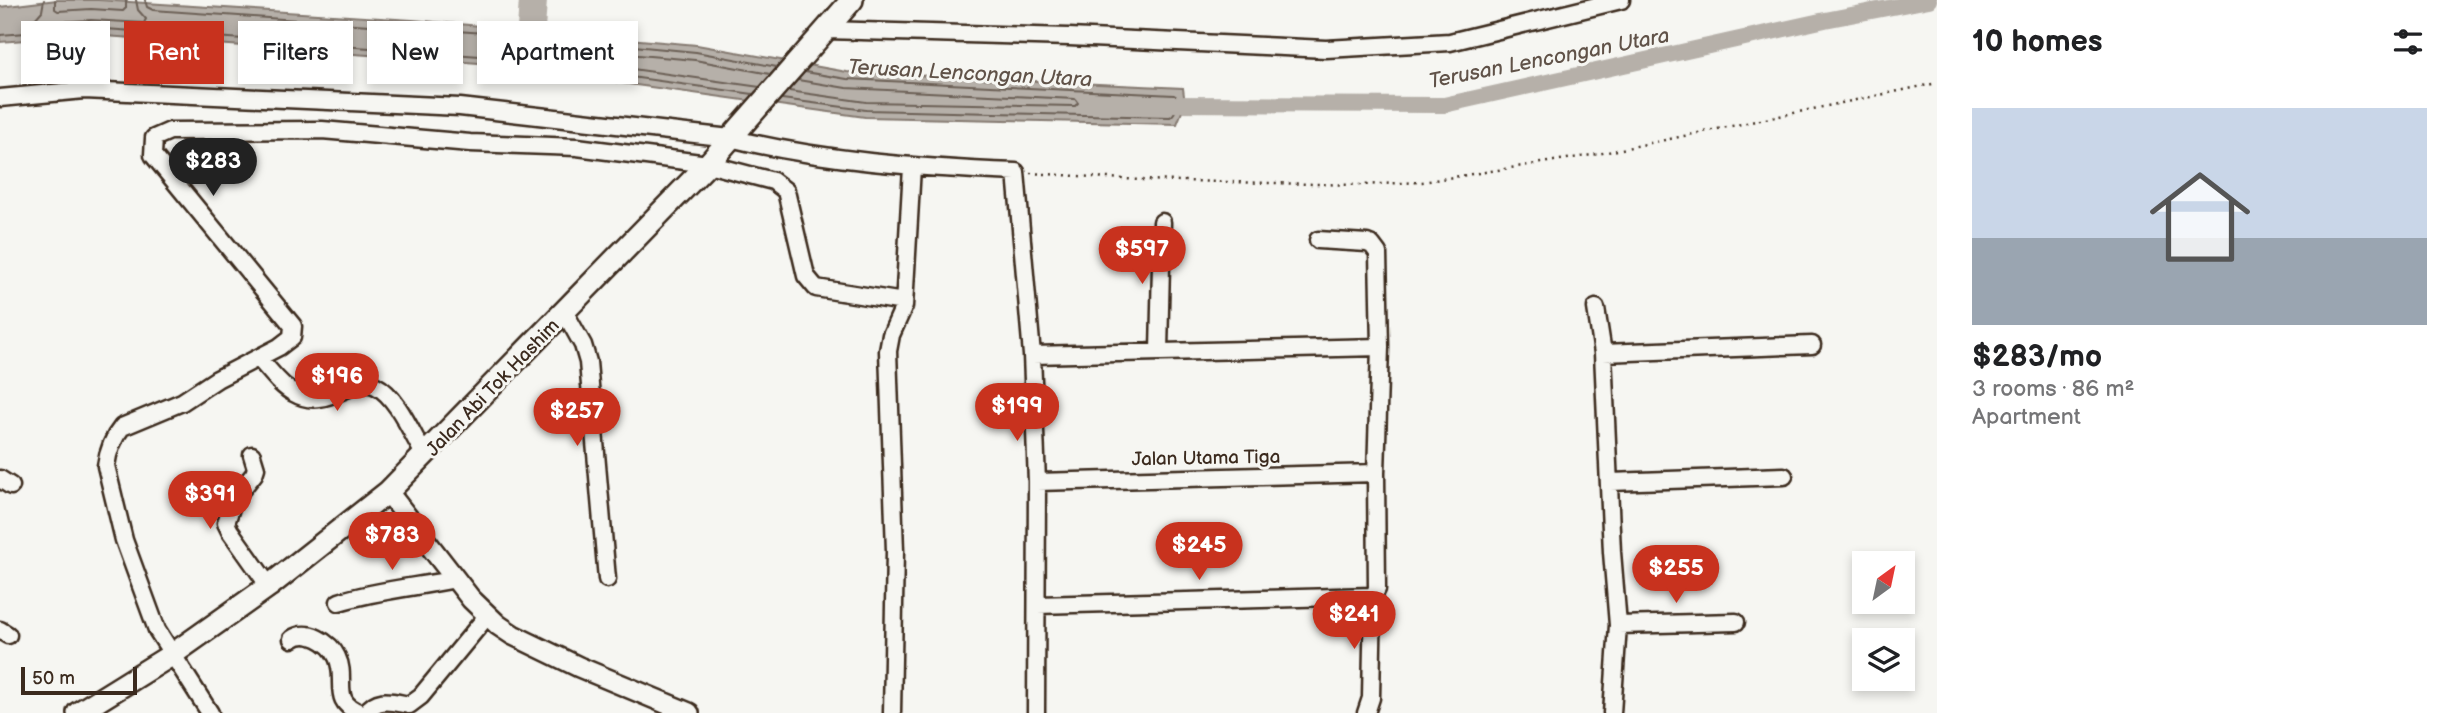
<!DOCTYPE html>
<meta charset="utf-8">
<style>
:root{--surface:#fff;--page:#f6f6f6;--text:#202124;--muted:#757577;--line:#e0e0e0;--accent:#c8321e}
body{margin:0;font-family:"Balsamiq Sans",sans-serif;background:var(--page);color:var(--text);height:100vh;display:flex;flex-direction:column;font-size:26px;white-space:nowrap}
*{box-sizing:border-box;margin:0}
p{font-size:23px;color:var(--muted)}
.icon{flex:none;width:38px;height:38px;fill:none;stroke:currentColor;stroke-width:2;stroke-linecap:round;stroke-linejoin:round}
.map{position:relative;flex:1;overflow:hidden}
.side{display:flex;flex-direction:column;background:var(--surface);width:525px}
.side>*{flex:none}
.hud{position:absolute;left:21px;top:21px;width:665px;height:63px;display:flex;gap:14px}
.needle{width:46px;rotate:33deg}
.tools{position:absolute;left:1852px;top:551px;display:grid;gap:14px}
.tools a{display:grid;place-items:center;width:63px;height:63px;border-radius:0px;background:var(--surface);box-shadow:0 4px 10px #0003;font-size:35px}
.scale{position:absolute;left:21px;bottom:18px;width:116px;box-sizing:border-box;padding-left:7px;border:4px solid #3b2a1e;border-top:0;font-size:19px;line-height:24px;white-space:nowrap;color:#3b2a1e;-webkit-text-stroke:5px #f6f6f2;paint-order:stroke}
.price{position:absolute;translate:-50% -60px;padding:0 16px;border-radius:24px;background:var(--accent);color:#fff;font-size:23px;line-height:46px;filter:drop-shadow(0 2px 4px #0008)}
.price::after{content:'';position:absolute;left:50%;top:42px;width:21px;height:16px;margin-left:-10px;background:inherit;clip-path:polygon(0 0,100% 0,50% 100%)}
.price.selected{background:#222;color:#fff}
ul{padding:0;list-style:none}
li{display:grid;align-content:center;gap:14px;height:371px;padding:0 35px}
li+li{border-top:2px solid var(--line)}
li span{display:grid;place-items:center;height:217px;border-radius:0px;color:#555}
li>.icon{margin-inline-start:auto}
span .icon{width:126px;height:126px;fill:#fffc;stroke-width:1}
li b{font-size:30px}
h2{display:flex;justify-content:space-between;align-items:center;height:84px;padding:0 35px;font-size:30px}
.chip{padding:0 24px;border-radius:0px;background:var(--surface);box-shadow:0 4px 10px #0003;font-size:24px;line-height:63px}
.chip.selected{background:var(--accent);color:#fff}
main{display:flex;flex:1;min-height:0}
.map>svg:first-child{display:block}
.water{fill:#b6b0a9;stroke:#857a71;stroke-width:2}
.lines{fill:none;stroke-linecap:round;stroke-linejoin:round}
.shore{stroke:#6c6056;stroke-width:2}
.canal{stroke:#b6b0a9;stroke-width:16}
.river{stroke:#b6b0a9;stroke-width:28}
.minor-casing{stroke:#3b2a1e;stroke-width:21}
.tertiary-casing{stroke:#3b2a1e;stroke-width:24}
.secondary-casing{stroke:#3b2a1e;stroke-width:26}
.path{stroke:#3b2a1e;stroke-width:2.5;stroke-dasharray:2 5;stroke-linecap:butt}
.minor{stroke:#f6f6f2;stroke-width:16}
.tertiary{stroke:#f6f6f2;stroke-width:19}
.secondary{stroke:#f6f6f2;stroke-width:21}
.labels{text-anchor:middle;stroke-width:6;stroke-linejoin:round;paint-order:stroke}
.street-label{font-size:19px;fill:#3b2a1e;stroke:#f6f6f2}
.water-label{font-size:21px;font-style:italic;fill:#605248;stroke:#f6f6f2}
</style>
<main>
<div class="map">
<svg width="1937" height="713" viewBox="0 0 1937 713">
<rect width="100%" height="100%" fill="#f6f6f2"/>
<filter id="ink" filterUnits="userSpaceOnUse"><feTurbulence type="fractalNoise" baseFrequency=".0143" numOctaves="2"/><feDisplacementMap in="SourceGraphic" scale="14" xChannelSelector="R" yChannelSelector="G"/><feConvolveMatrix kernelMatrix="1 2 1 2 8 2 1 2 1" color-interpolation-filters="sRGB"/></filter>
<g filter="url(#ink)">
<path class="water" d="M 57,0 L 98,0 L 412,20 L 697,45 L 847,72 L 1183,88 L 1185,104 L 1177,124 L 865,117 L 479,63 L 91,35 L 0,42 L 0,7 Z"/>
<g class="lines">
<path class="shore" d="M 44,0 L 42,11 L 35,19 L 37,23 L 91,20 L 144,23 L 146,19 L 138,10 L 136,0
M 55,0 L 55,9 L 58,11 L 91,9 L 123,11 L 126,8 L 126,0
M 145,0 L 147,7 L 153,10 L 530,36 L 696,52 L 777,67
M 389,34 L 430,37 L 433,41 L 430,44 L 388,41 L 385,37 Z
M 0,35 L 92,28 L 480,56 L 753,94
M 760,87 L 491,49 L 488,45 L 491,42 L 695,60 L 770,74
M 789,91 L 866,102 L 1075,106 L 1078,103 L 1075,99 L 846,88 L 798,80
M 782,99 L 866,110 L 1170,117 C 1176,114 1178,104 1177,97 L 1174,95 L 847,79 L 805,72"/>
<path class="canal" d="M 1166,104 L 1444,105 L 1825,20 L 1929,0"/>
<path class="river" d="M 524,52 L 531,29 L 533,0"/>
<g class="minor-casing">
<path id="minor" d="M 826,30 L 1069,37 L 1326,49 L 1450,42 L 1621,0
M 0,98 L 84,90 L 460,107 L 730,138 C 823,161 920,168 1016,172 L 1032,355 L 1037,482 L 1036,713
M 1596,308 L 1603,353 L 1612,552 L 1618,625 L 1612,713
M 564,311 L 583,345 L 588,362 L 607,579
M 1159,351 L 1162,222
M 1603,353 L 1812,345
M 1032,355 L 1380,347
M 259,359 C 270,370 280,386 294,393 C 326,412 354,374 376,386 C 397,396 413,436 425,456
M 252,455 L 256,468 L 254,474 L 234,499 L 226,523 L 230,531 L 269,586
M 0,479 L 11,486
M 1037,482 L 1376,473
M 1610,482 L 1784,476
M 339,602 C 376,590 417,587 456,579
M 1037,605 L 1373,596 L 1377,589 L 1376,473 L 1380,347 L 1378,253 L 1372,245 L 1367,243 L 1318,240
M 1618,625 L 1736,622
M 0,630 L 8,635
M 292,639 C 307,628 330,642 337,657 C 348,679 329,702 361,713
M 210,713 L 157,630 L 124,540 L 106,466 C 108,451 112,439 122,427 L 182,402 L 217,379 L 279,347 L 292,337 L 293,326 L 153,155 L 154,138 L 170,131 L 322,130 L 470,143 L 577,147 L 708,164 L 773,181 L 786,191 L 806,276 L 816,288 L 904,302
M 366,713 C 377,696 392,702 409,705 L 421,696 L 487,616
M 892,713 L 895,551 L 888,351 L 891,335 L 904,306 L 912,167
M 1366,713 L 1371,698 L 1373,596"/>
</g>
<g class="tertiary-casing">
<path id="tertiary" d="M 388,492 L 471,599 L 498,625 L 513,635 L 579,667 L 689,713"/>
</g>
<g class="secondary-casing">
<path id="secondary" d="M 78,713 L 173,654 L 269,586 L 388,492 L 708,164 L 852,0"/>
</g>
<path class="path" d="M 1030,173 L 1140,180 L 1360,185 L 1422,182 L 1598,154 L 1937,83"/>
<use href="#minor" class="minor"/>
<use href="#tertiary" class="tertiary"/>
<use href="#secondary" class="secondary"/>
</g>
</g>
<g class="labels">
<g class="street-label">
<text transform="translate(492 387) rotate(-46)" y="7">Jalan Abi Tok Hashim</text>
<text transform="translate(1206 457) rotate(-1)" y="7">Jalan Utama Tiga</text>
</g>
<g class="water-label">
<text transform="translate(1549 58) rotate(-11)" y="7">Terusan Lencongan Utara</text>
<text transform="translate(970 73) rotate(3)" y="7">Terusan Lencongan Utara</text>
</g>
</g>
</svg>
<div class="tools">
<a><svg class="needle" viewBox="-14 -14 28 28"><path d="M0-13l5 13h-10z" fill="#e53935"/><path d="M0 13l5-13h-10z" fill="#757577"/></svg></a>
<a><svg class="icon" aria-label="layers" viewBox="0 0 24 24"><path d="M12 4l9 5-9 5-9-5zM3 14l9 5 9-5"/></svg></a>
</div>
<div class="scale">50 m</div>
<b class="price selected" style="left:213px;top:198px">$283</b>
<b class="price" style="left:1142px;top:286px">$597</b>
<b class="price" style="left:337px;top:413px">$196</b>
<b class="price" style="left:1017px;top:443px">$199</b>
<b class="price" style="left:577px;top:448px">$257</b>
<b class="price" style="left:210px;top:531px">$391</b>
<b class="price" style="left:392px;top:572px">$783</b>
<b class="price" style="left:1199px;top:582px">$245</b>
<b class="price" style="left:1676px;top:605px">$255</b>
<b class="price" style="left:1354px;top:651px">$241</b>
<div class="hud">
<a class="chip">Buy</a>
<a class="chip selected">Rent</a>
<a class="chip">Filters</a>
<a class="chip">New</a>
<a class="chip">Apartment</a>
</div>
</div>
<section class="side">
<h2>10 homes<svg class="icon" aria-label="filters" viewBox="0 0 24 24"><path d="M4 7h16M4 17h16"/><circle cx="9" cy="7" r="2"/><circle cx="15" cy="17" r="2"/></svg></h2>
<ul>
<li><span style="background:linear-gradient(#c9d6e8 60%,#9aa5b1 0)"><svg class="icon" aria-label="home" viewBox="0 0 24 24"><path d="M3 11l9-7 9 7M6 9v11h12V9"/></svg></span><div><b>$283/mo</b><p>3 rooms · 86 m²</p><p>Apartment</p></div></li>
</ul>
</section>
</main>
